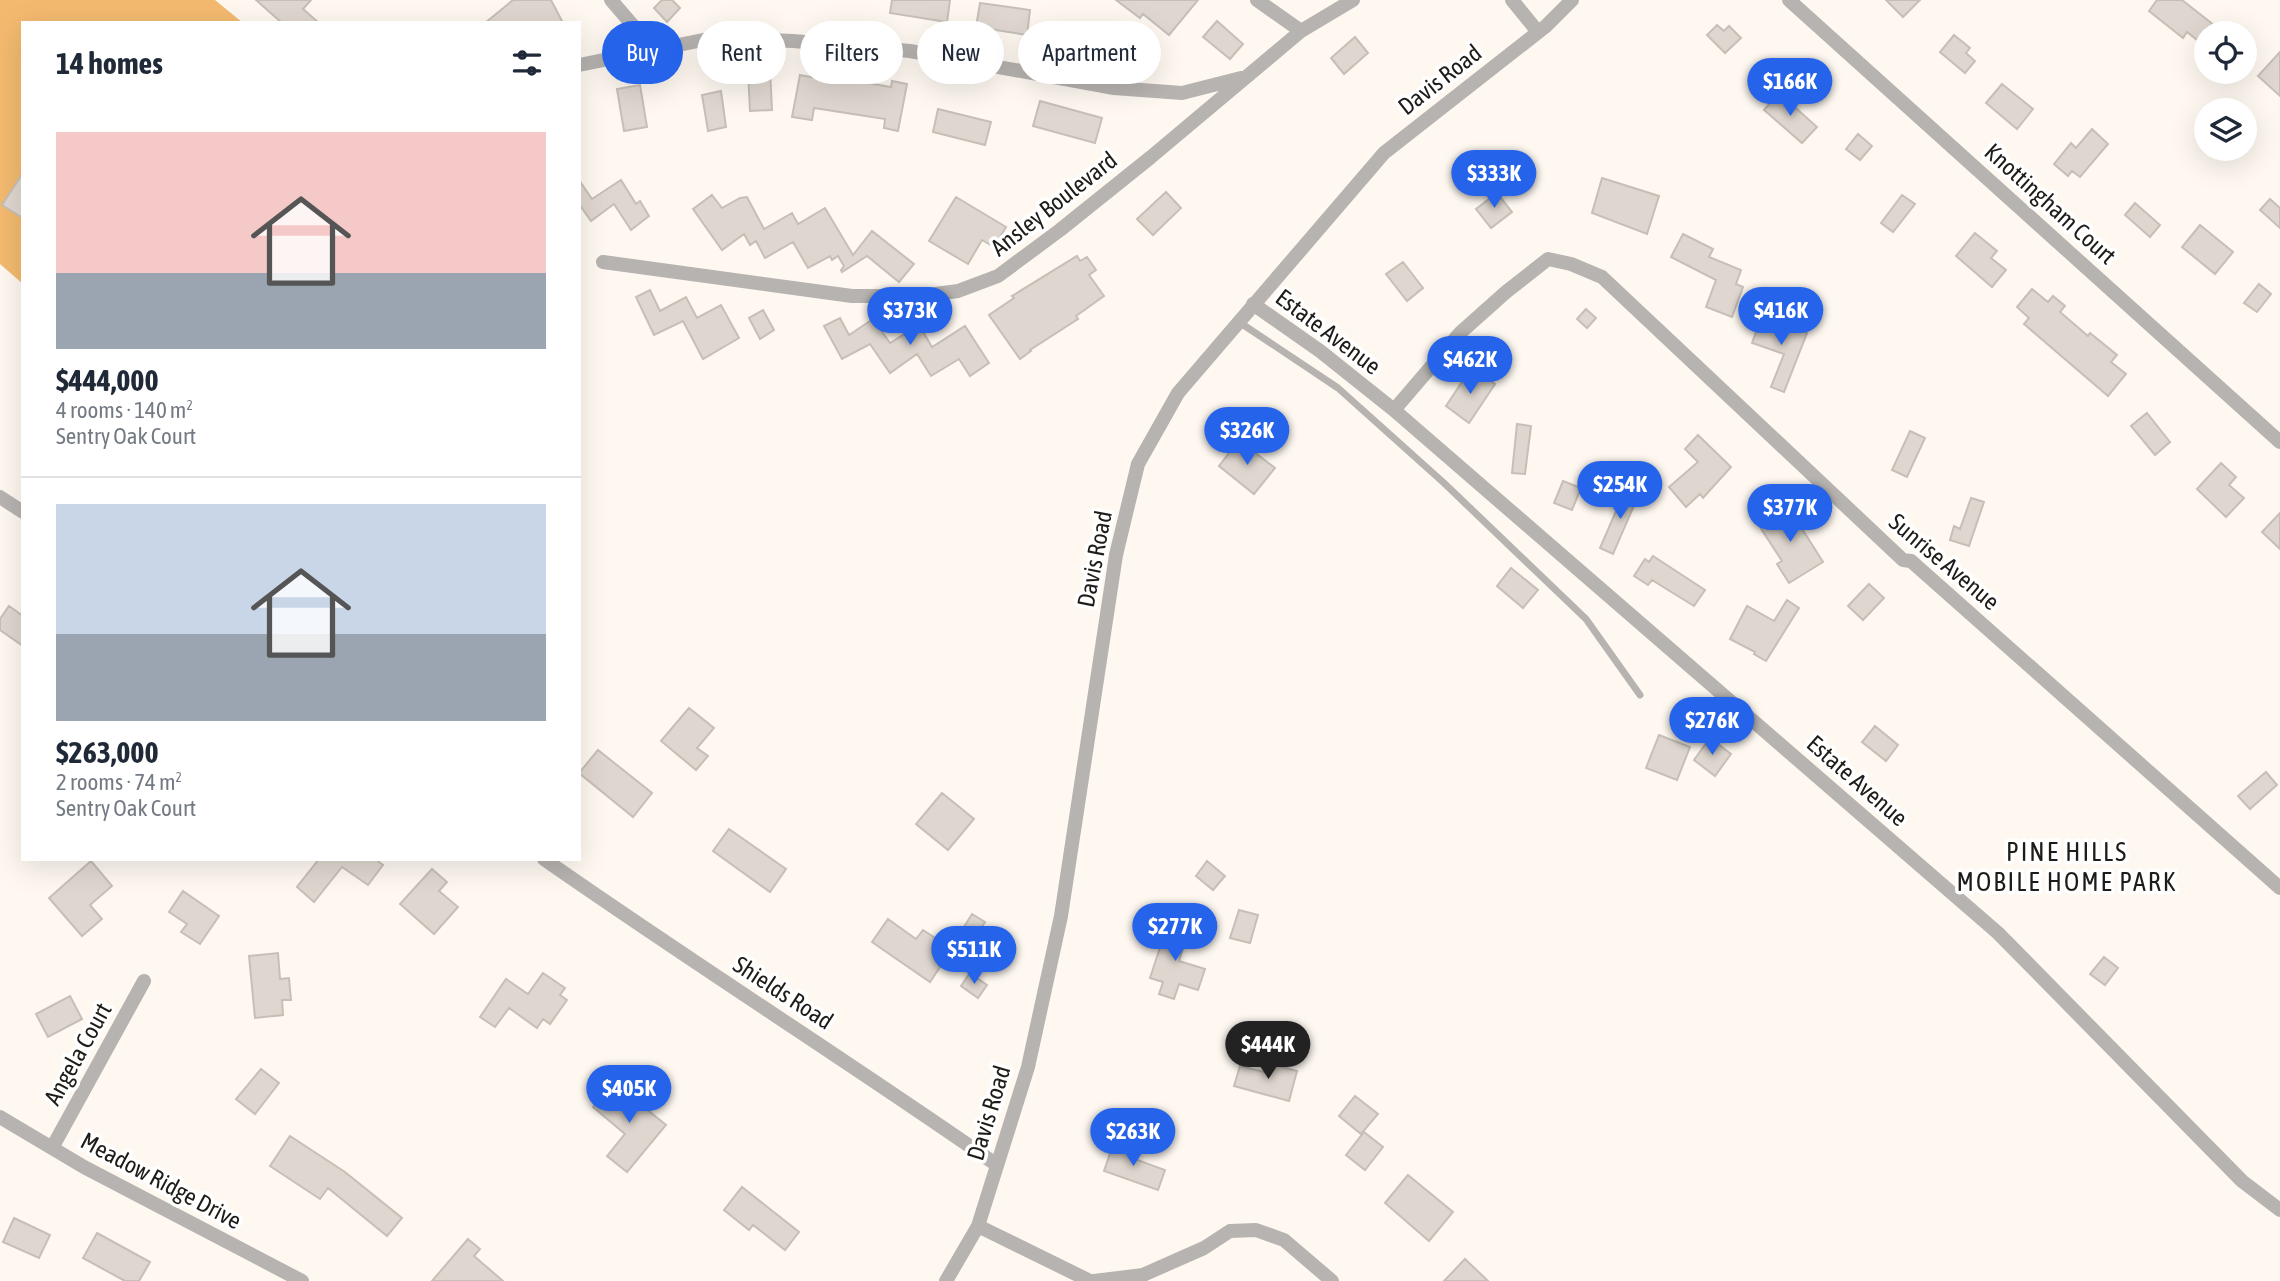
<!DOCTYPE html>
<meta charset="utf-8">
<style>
:root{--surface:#fff;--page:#f6f6f7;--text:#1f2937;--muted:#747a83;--line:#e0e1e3;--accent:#2563eb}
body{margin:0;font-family:"Asap Condensed",sans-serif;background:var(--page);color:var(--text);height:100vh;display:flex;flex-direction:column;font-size:26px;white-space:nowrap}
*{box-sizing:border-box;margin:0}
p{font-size:23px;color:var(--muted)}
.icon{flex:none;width:38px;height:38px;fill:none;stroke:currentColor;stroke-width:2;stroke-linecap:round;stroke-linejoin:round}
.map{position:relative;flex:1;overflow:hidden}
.drawer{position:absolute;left:21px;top:21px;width:560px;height:840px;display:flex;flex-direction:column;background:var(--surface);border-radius:0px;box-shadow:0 7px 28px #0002}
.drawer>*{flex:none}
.banner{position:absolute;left:602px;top:21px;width:665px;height:63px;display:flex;gap:14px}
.tools{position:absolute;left:2194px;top:21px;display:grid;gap:14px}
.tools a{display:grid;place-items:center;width:63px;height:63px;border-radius:50%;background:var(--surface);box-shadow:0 7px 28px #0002;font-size:35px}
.price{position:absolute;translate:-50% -60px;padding:0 16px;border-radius:24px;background:var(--accent);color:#fff;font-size:23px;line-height:46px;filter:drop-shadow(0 2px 4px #0008)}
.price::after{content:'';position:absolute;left:50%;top:42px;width:21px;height:16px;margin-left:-10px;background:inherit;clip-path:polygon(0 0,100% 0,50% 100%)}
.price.active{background:#222;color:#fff}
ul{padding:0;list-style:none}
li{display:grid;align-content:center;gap:14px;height:371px;padding:0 35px}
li+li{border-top:2px solid var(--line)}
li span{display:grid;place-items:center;height:217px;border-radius:0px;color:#555}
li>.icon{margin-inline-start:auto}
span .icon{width:126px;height:126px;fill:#fffc;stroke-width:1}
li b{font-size:30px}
h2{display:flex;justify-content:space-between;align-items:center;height:84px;padding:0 35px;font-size:30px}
.pill{padding:0 24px;border-radius:32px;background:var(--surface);box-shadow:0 7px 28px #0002;font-size:24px;line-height:63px}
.pill.active{background:var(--accent);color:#fff}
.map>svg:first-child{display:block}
.green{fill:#f3ba6f}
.building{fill:#dfd7cf;stroke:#c6bfb7;stroke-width:2}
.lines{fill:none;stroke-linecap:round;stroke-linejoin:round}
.lane{stroke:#b6b3b0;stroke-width:7}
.street{stroke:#b6b3b0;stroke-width:14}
.labels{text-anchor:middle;stroke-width:7;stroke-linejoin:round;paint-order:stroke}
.street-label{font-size:24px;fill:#1e1c19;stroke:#fff}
.neighbourhood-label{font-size:26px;letter-spacing:2px;fill:#1e1c19;stroke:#fff}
</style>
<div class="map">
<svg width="2280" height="1281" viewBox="0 0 2280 1281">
<rect width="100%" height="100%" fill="#fef8f1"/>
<path class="green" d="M 0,0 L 215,0 L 243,23 L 23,23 L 23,284 L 0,264 Z"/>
<path class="building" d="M 256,0 L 311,0 L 303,9 L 319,23 L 282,23 Z
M 513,0 L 551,0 L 563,23 L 485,23 Z
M 662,0 L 672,0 L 680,8 L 667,22 L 654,8 Z
M 892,0 L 950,0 L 947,22 L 890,13 Z
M 1116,0 L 1198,0 L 1169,35 L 1143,14 L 1140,18 Z
M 1886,0 L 1920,0 L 1903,17 Z
M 2157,0 L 2182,0 L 2224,33 L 2207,33 L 2207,48 L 2187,32 L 2183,38 L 2149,11 Z
M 980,3 L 1030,10 L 1027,35 L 976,27 Z
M 1217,21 L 1243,44 L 1230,59 L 1203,37 Z
M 1717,25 L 1724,31 L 1729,26 L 1741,38 L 1725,53 L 1707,35 Z
M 1954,35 L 1970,48 L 1966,53 L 1975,61 L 1965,73 L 1940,52 Z
M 1355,37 L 1368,53 L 1344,74 L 1331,58 Z
M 2280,52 L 2280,96 L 2258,76 Z
M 770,69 L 772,110 L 750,111 L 748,71 Z
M 800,75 L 843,83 L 844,79 L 891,87 L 892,81 L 907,84 L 898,131 L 884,128 L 885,119 L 814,108 L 812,120 L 792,117 Z
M 2002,84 L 2033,109 L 2017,129 L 1986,103 Z
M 640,85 L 647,127 L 624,131 L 617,89 Z
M 721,91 L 726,127 L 708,131 L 702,95 Z
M 1779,93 L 1817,127 L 1802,143 L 1764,110 Z
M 1040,101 L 1102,118 L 1095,143 L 1033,126 Z
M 938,109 L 991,122 L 985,145 L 933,132 Z
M 2092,129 L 2108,144 L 2080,177 L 2072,171 L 2068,176 L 2054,164 L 2071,143 L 2076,148 Z
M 1858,134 L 1872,146 L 1860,160 L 1846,149 Z
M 23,173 L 23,218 L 2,205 Z
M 1602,178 L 1659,196 L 1647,234 L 1592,213 Z
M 579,180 L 592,199 L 621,180 L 636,204 L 640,201 L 649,216 L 631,230 L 614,204 L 591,221 L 579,204 Z
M 1166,192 L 1181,208 L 1153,235 L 1137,219 Z
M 1497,193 L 1512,212 L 1491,228 L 1476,209 Z
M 712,195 L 722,208 L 740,198 L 747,197 L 764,229 L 792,213 L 798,224 L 825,208 L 853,255 L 872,231 L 914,264 L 899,282 L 867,256 L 842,272 L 841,270 L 844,266 L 838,256 L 832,260 L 830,256 L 808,268 L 793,242 L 765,258 L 756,241 L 750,245 L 744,234 L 722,250 L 693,209 Z
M 1902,195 L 1915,204 L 1893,232 L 1881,223 Z
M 956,197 L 1006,227 L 994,247 L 982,240 L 968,264 L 929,241 Z
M 2270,199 L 2280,208 L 2280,228 L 2260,210 Z
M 2135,203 L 2160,225 L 2150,237 L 2125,215 Z
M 2200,225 L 2233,252 L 2215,274 L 2182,247 Z
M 1975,233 L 1997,251 L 1991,258 L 2006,270 L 1992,287 L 1956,256 Z
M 1683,234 L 1713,249 L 1709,257 L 1741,270 L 1736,284 L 1743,287 L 1732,317 L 1706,307 L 1716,280 L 1671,257 Z
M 1077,256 L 1080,261 L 1087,257 L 1096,270 L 1089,275 L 1104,296 L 1076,316 L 1078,319 L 1030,350 L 1031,351 L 1020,359 L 989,315 L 1014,298 L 1012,296 Z
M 1403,262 L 1423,288 L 1407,301 L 1386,274 Z
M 2259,284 L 2271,294 L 2257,312 L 2244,303 Z
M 2032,289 L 2048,302 L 2053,296 L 2065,306 L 2060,312 L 2088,336 L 2090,333 L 2117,355 L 2111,362 L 2126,374 L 2108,396 L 2024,324 L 2029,318 L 2017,307 Z
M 650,290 L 660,311 L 686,297 L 697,318 L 721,305 L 739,338 L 703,359 L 683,321 L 654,335 L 636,297 Z
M 1586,309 L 1596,318 L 1587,328 L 1577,319 Z
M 763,310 L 774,330 L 760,339 L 749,318 Z
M 1762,316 L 1807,333 L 1784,392 L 1771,387 L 1784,354 L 1752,343 Z
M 840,318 L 849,335 L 873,319 L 890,343 L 919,325 L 932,347 L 965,326 L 989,363 L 970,376 L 959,359 L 931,376 L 917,354 L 890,373 L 870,344 L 842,359 L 824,326 Z
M 1475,370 L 1495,384 L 1469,423 L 1446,406 L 1464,379 L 1467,381 Z
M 2147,413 L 2170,442 L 2155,455 L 2131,426 Z
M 1517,424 L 1531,426 L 1525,474 L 1512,473 Z
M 1910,431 L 1925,438 L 1907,477 L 1892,470 Z
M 1698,435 L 1731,467 L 1703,498 L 1700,494 L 1686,507 L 1669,487 L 1698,462 L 1685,449 Z
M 1239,440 L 1275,468 L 1254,494 L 1219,466 Z
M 2221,463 L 2236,477 L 2229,485 L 2244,498 L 2226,517 L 2197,489 Z
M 1563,481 L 1581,488 L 1572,510 L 1554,503 Z
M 1626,488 L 1639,494 L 1613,554 L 1600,548 Z
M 1971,498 L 1984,502 L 1969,546 L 1950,540 L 1954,526 L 1960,529 Z
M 1787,505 L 1823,562 L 1789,583 L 1777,564 L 1782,561 L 1758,524 Z
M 2280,513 L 2280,549 L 2262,532 Z
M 1653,556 L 1705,590 L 1694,606 L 1652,580 L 1648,585 L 1634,576 L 1645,559 L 1649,562 Z
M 1511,568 L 1538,590 L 1523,608 L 1497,586 Z
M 1869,584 L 1884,598 L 1863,620 L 1848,606 Z
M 1787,600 L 1799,608 L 1766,661 L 1754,654 L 1755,652 L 1730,639 L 1747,606 L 1774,621 Z
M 9,606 L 23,616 L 23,646 L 0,630 L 0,619 Z
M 689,708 L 714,728 L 697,748 L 708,756 L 696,770 L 661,741 Z
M 1875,726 L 1898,745 L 1886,761 L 1862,742 Z
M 1659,735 L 1690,747 L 1677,780 L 1646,768 Z
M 1710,738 L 1731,754 L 1715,776 L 1694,760 Z
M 598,750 L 652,793 L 633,817 L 579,773 Z
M 2266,772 L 2277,785 L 2250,809 L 2238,796 Z
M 942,793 L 974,819 L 948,850 L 916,824 Z
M 729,829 L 786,869 L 770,892 L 713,851 Z
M 319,859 L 375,859 L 383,865 L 368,885 L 342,867 L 314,902 L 297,887 Z
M 91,861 L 112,886 L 90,905 L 102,919 L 82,936 L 49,898 Z
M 1207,861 L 1225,876 L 1213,890 L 1196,876 Z
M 432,869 L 447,882 L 439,891 L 458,907 L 434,934 L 400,904 Z
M 183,891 L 219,916 L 200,944 L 181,932 L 187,924 L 169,912 Z
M 1239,910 L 1258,915 L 1250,943 L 1230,938 Z
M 972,914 L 985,922 L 966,951 L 954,943 Z
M 888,919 L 916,939 L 923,930 L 952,949 L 930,982 L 872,942 Z
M 1169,920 L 1190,927 L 1179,961 L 1205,969 L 1198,990 L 1179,984 L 1174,999 L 1159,994 L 1163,982 L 1150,978 Z
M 278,953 L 280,979 L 289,978 L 291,1000 L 282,1000 L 283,1015 L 255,1018 L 249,956 Z
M 2104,957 L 2118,968 L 2105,985 L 2090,974 Z
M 543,973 L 565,988 L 560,995 L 567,1000 L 550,1024 L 543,1019 L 537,1028 L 509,1008 L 495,1027 L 480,1017 L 506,979 L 528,994 Z
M 970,973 L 987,985 L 978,998 L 961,986 Z
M 70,996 L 82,1019 L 48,1037 L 36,1014 Z
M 1266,1063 L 1297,1071 L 1289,1101 L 1234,1086 L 1240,1066 L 1264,1072 Z
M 261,1069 L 279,1083 L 255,1114 L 236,1099 Z
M 613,1082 L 666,1125 L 627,1172 L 607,1156 L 625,1134 L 593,1107 Z
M 1355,1096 L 1378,1114 L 1361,1134 L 1339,1116 Z
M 1364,1132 L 1383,1147 L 1365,1170 L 1346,1155 Z
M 290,1136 L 345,1172 L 402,1218 L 387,1236 L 328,1188 L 320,1199 L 270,1166 Z
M 1114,1142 L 1132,1149 L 1129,1157 L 1165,1170 L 1158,1190 L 1104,1171 Z
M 1408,1175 L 1453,1212 L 1429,1241 L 1385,1203 Z
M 742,1187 L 799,1232 L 785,1250 L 753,1225 L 749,1230 L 724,1210 Z
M 14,1218 L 50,1235 L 39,1258 L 3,1242 Z
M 97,1233 L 150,1262 L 139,1281 L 125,1281 L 83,1258 Z
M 468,1239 L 480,1249 L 474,1256 L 503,1281 L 432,1281 Z
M 1465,1259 L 1488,1281 L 1444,1281 Z"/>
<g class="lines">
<path class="lane" d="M 1239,322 L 1338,388 L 1444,483 L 1586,619 L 1640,695"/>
<path class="street" d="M 611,0 L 654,50
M 1257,0 L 1301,31
M 1512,0 L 1538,32
M 1789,0 L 2280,442
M 579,65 L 713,38 L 793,41 L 910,51 L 1114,88 L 1182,93 L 1241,78
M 603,262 L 852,296 L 920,296 L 958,291 L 998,276 L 1060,230 L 1151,157 L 1301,31 L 1353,0
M 1253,304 L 1320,351 L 1394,410 L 1998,933 L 2242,1181 L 2280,1210
M 1394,410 L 1460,333 L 1506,292 L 1548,259 L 1571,264 L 1602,277 L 1903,560 L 1911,561 L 2280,888
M 0,497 L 23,512
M 544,859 C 694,964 848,1061 997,1165
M 0,1117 L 84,1167 L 302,1281
M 52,1148 L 144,981
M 978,1226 L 1090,1281
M 946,1281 L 978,1226 L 1028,1067 L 1061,916 L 1116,555 L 1138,464 L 1178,393 L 1384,153 L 1546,26 L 1572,0
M 1094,1281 L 1143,1275 L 1204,1248 L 1230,1231 L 1256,1230 L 1284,1240 L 1332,1281"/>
</g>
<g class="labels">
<g class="street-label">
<text transform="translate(1440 80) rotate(-38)" y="8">Davis Road</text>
<text transform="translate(1054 204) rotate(-38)" y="8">Ansley Boulevard</text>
<text transform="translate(2050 204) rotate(42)" y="8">Knottingham Court</text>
<text transform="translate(1328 332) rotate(37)" y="8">Estate Avenue</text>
<text transform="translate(1095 559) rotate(-79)" y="8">Davis Road</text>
<text transform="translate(1944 562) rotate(40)" y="8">Sunrise Avenue</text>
<text transform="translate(1857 781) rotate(41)" y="8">Estate Avenue</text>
<text transform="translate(783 993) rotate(33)" y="8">Shields Road</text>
<text transform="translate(78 1054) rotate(-61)" y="8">Angela Court</text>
<text transform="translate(989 1113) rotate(-73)" y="8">Davis Road</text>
<text transform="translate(161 1181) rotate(28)" y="8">Meadow Ridge Drive</text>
</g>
<g class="neighbourhood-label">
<text x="2067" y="861">PINE HILLS<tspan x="2067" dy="30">MOBILE HOME PARK</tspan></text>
</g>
</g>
</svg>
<div class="tools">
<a><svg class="icon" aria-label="locate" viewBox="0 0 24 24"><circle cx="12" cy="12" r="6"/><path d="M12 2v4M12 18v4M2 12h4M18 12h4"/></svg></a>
<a><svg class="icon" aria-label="layers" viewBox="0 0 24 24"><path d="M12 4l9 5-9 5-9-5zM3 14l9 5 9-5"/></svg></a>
</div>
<b class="price" style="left:1790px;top:118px">$166K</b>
<b class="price" style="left:1494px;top:210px">$333K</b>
<b class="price" style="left:910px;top:347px">$373K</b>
<b class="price" style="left:1781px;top:347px">$416K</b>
<b class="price" style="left:1470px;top:396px">$462K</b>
<b class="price" style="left:1247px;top:467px">$326K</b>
<b class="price" style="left:1620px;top:521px">$254K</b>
<b class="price" style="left:1790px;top:544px">$377K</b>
<b class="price" style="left:1712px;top:757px">$276K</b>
<b class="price" style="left:1175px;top:963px">$277K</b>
<b class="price" style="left:974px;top:986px">$511K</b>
<b class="price active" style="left:1268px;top:1081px">$444K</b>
<b class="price" style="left:629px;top:1125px">$405K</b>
<b class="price" style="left:1133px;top:1168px">$263K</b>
<div class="banner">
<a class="pill active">Buy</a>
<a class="pill">Rent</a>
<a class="pill">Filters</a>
<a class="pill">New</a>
<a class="pill">Apartment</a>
</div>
<section class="drawer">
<h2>14 homes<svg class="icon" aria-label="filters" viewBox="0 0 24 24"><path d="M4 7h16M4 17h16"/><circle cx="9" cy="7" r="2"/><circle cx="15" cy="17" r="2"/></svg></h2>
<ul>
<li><span style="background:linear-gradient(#f6c9c9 65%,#9aa5b1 0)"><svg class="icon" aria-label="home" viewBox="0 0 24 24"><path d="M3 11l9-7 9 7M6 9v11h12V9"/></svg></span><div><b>$444,000</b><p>4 rooms · 140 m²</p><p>Sentry Oak Court</p></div></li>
<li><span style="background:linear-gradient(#c9d6e8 60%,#9aa5b1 0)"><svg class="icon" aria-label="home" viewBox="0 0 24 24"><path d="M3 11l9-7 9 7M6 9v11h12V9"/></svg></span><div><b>$263,000</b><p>2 rooms · 74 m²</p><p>Sentry Oak Court</p></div></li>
</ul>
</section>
</div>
